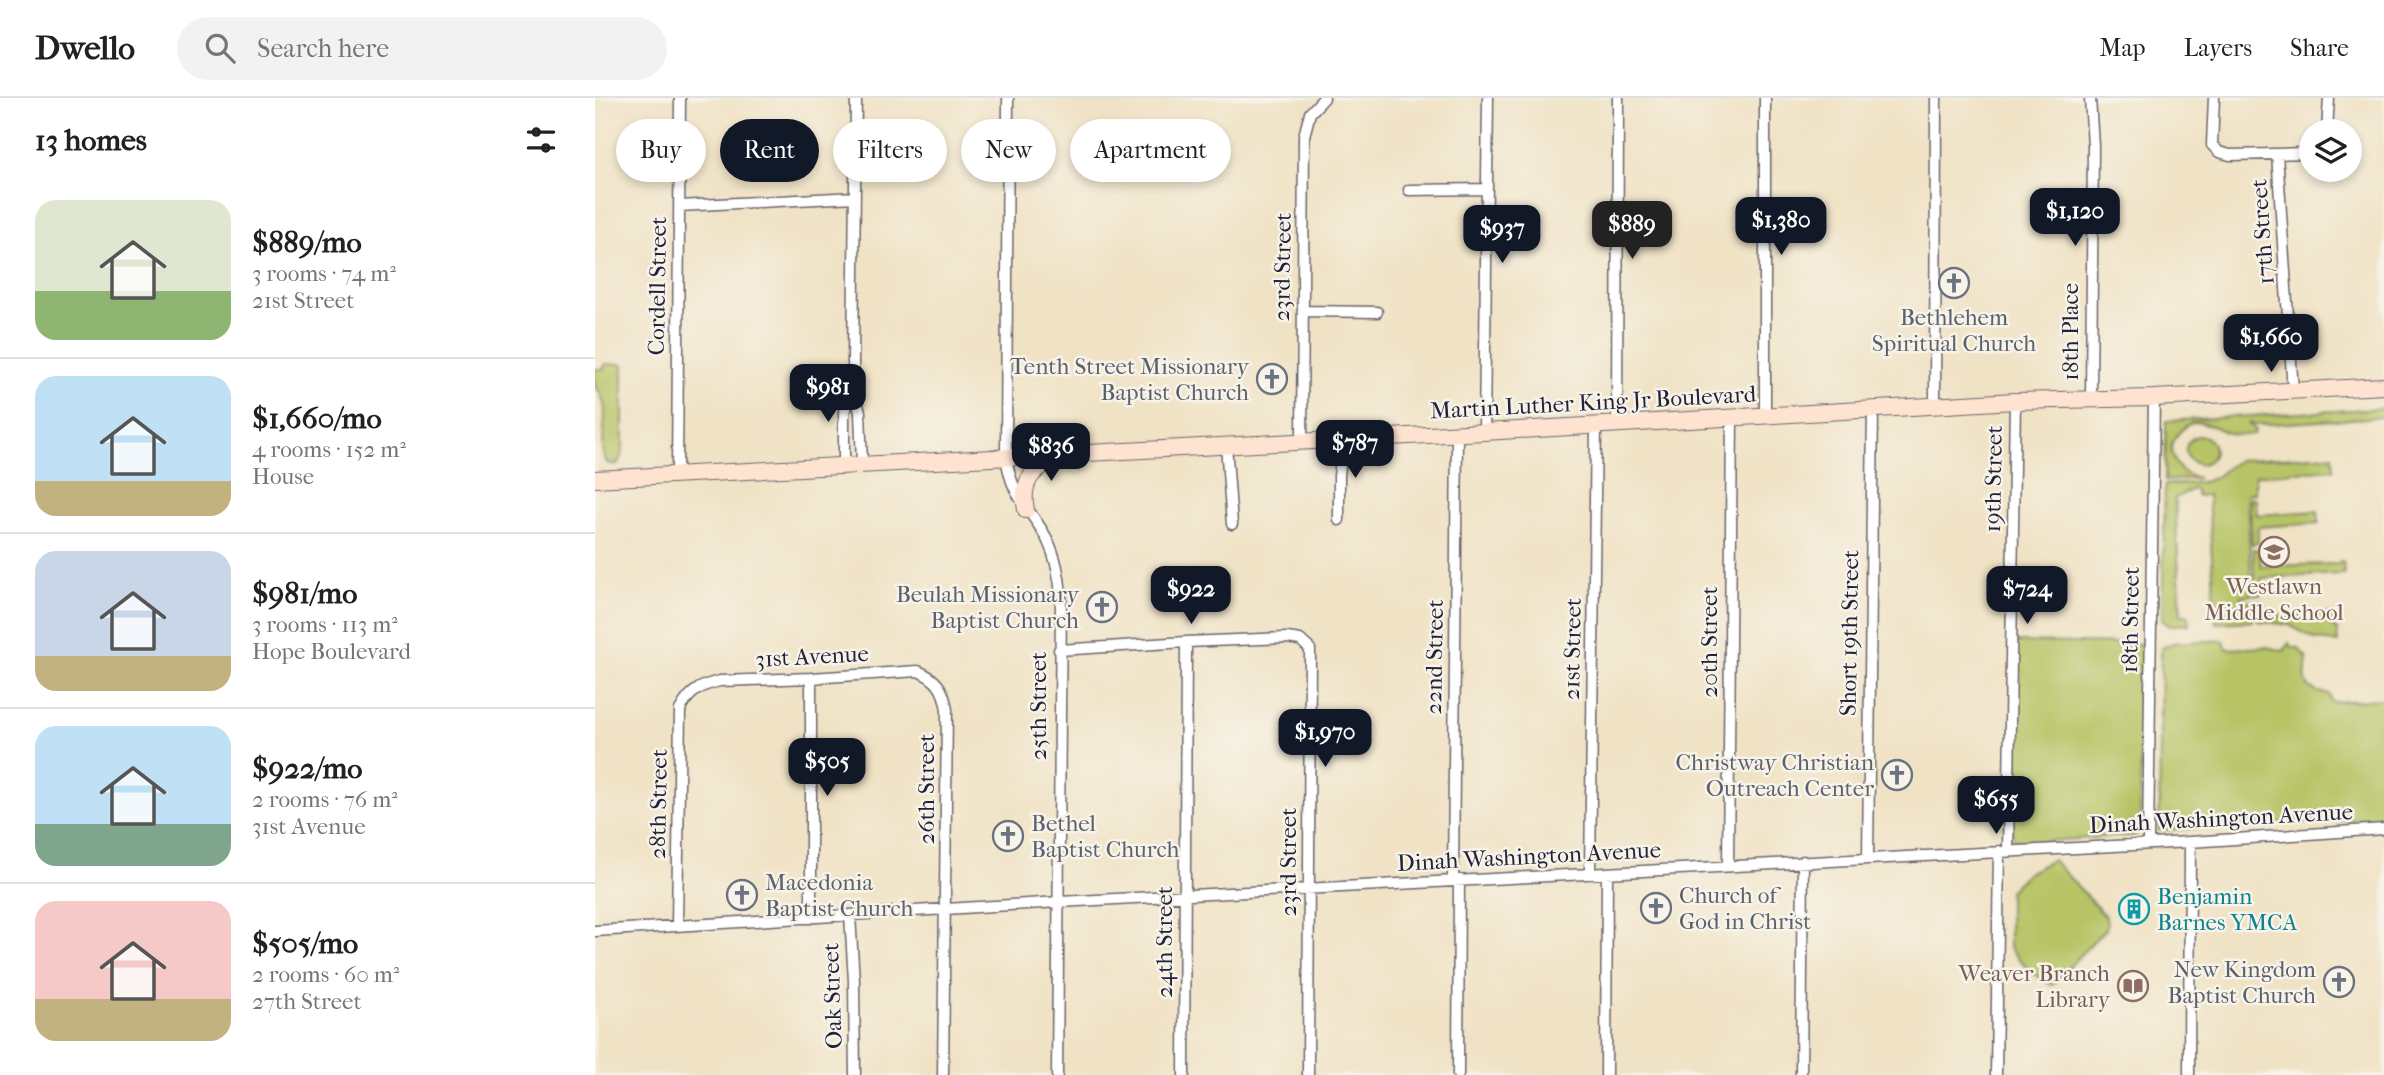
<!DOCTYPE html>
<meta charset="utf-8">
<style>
:root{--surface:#fff;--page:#f2f2f2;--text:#202124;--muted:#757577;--line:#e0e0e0;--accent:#111827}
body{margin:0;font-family:"IM FELL French Canon",serif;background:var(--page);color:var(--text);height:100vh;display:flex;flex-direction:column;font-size:26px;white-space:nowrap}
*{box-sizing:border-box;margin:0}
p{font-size:23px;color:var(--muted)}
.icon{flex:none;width:38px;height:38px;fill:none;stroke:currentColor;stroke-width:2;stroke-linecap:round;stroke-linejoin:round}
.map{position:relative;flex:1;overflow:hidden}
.side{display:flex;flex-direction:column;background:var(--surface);width:595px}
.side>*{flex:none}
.top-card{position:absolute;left:21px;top:21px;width:665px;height:63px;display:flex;gap:14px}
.fabs{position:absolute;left:1704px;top:21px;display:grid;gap:14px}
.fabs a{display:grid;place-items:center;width:63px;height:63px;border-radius:50%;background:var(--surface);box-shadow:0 4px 10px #0003;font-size:35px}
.price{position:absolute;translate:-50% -60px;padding:0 16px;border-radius:14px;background:var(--accent);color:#fff;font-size:23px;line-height:46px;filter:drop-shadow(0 2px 4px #0008)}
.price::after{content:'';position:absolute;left:50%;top:42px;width:21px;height:16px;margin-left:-10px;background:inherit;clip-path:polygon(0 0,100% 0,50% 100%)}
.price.on{background:#222;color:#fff}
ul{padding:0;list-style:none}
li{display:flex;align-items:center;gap:21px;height:175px;padding:0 35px}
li+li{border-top:2px solid var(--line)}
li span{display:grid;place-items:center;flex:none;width:196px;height:140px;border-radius:21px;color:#555}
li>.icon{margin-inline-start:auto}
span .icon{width:84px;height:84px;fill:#fffc;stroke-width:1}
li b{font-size:30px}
h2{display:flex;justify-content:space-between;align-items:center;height:84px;padding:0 35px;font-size:30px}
.pill{padding:0 24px;border-radius:32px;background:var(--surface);box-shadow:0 4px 10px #0003;font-size:24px;line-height:63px}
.pill.on{background:var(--accent);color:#fff}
header{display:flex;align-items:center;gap:42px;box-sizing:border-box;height:98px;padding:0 35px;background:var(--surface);border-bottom:2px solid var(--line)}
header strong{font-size:33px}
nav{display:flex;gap:38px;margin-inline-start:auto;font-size:24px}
.search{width:490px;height:63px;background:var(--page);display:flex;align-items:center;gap:18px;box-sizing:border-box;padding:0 24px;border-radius:38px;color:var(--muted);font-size:26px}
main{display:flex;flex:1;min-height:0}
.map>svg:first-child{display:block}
.green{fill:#b7c466;stroke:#6c7350;stroke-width:2}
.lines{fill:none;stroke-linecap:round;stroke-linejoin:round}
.street-casing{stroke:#6a656b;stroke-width:13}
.secondary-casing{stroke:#6a656b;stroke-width:18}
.street{stroke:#fff;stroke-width:10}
.secondary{stroke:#fee3d1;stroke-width:16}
.labels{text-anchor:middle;stroke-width:5;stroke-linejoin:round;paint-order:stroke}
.street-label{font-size:23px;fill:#22223b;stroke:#f7f3e8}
.worship-label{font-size:23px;fill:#5b616d;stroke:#f7f3e8;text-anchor:end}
.education-label{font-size:23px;fill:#785e54;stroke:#f7f3e8}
.culture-label{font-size:23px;fill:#0d838f;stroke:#f7f3e8;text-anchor:start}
</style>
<header>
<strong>Dwello</strong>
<div class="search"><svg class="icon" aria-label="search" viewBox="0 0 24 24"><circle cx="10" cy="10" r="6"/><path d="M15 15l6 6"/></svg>Search here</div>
<nav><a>Map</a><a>Layers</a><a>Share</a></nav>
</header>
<main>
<section class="side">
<h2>13 homes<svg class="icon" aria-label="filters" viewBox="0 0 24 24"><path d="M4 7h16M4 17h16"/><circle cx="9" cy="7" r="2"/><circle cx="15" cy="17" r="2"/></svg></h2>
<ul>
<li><span style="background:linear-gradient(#dfe7d0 65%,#8fb573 0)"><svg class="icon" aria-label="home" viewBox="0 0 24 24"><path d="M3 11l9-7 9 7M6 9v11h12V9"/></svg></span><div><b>$889/mo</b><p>3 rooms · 74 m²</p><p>21st Street</p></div></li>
<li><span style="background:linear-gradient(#bfe0f5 75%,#c2b280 0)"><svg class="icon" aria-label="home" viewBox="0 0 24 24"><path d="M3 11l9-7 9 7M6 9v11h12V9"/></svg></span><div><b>$1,660/mo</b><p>4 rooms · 152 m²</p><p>House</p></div></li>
<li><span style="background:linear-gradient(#c9d6e8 75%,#c2b280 0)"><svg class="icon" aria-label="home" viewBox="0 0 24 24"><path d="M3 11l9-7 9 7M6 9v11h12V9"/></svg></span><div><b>$981/mo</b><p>3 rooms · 113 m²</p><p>Hope Boulevard</p></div></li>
<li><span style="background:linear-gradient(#bfe0f5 70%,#7fa58c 0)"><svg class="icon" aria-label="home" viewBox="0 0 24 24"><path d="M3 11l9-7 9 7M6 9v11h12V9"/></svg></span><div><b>$922/mo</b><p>2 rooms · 76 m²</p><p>31st Avenue</p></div></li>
<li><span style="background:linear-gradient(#f6c9c9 70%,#c2b280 0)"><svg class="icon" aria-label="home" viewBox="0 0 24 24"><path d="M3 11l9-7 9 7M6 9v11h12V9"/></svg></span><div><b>$505/mo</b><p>2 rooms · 60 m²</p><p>27th Street</p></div></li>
</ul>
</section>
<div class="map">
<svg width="1789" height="977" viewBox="0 0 1789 977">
<rect width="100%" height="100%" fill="#f7f3e8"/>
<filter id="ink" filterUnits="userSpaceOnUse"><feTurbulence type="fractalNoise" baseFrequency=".0143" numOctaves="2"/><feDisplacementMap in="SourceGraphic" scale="14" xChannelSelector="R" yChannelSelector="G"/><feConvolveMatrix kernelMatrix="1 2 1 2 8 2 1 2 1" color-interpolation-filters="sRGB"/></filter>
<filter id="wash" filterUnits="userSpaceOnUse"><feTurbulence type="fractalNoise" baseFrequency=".00686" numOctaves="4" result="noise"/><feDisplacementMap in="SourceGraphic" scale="28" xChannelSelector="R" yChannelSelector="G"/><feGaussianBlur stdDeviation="1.57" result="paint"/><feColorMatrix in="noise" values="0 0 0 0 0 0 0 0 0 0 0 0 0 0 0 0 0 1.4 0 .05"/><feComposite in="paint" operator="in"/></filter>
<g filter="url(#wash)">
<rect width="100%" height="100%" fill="#f0e2c4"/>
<path class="green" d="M 10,266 L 28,266 L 28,354 L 22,367 L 12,365 C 0,341 21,310 0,289 L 0,271 L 9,271 Z
M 1789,310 L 1789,319 L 1659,327 L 1655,324 L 1654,327 L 1657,328 L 1660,332 L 1659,336 C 1651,337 1644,338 1637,336 C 1616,331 1602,312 1583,336 C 1576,343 1575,352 1579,361 C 1583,373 1592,378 1603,380 L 1570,383 L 1571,323 Z
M1591 352a14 14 0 1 1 28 0a14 14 0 1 1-28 0Z
M 1738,357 L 1739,371 L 1660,377 L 1660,395 L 1652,396 L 1657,497 L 1646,498 L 1646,504 L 1658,503 L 1658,523 L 1621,525 L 1613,397 L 1603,398 L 1600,391 L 1598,391 L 1580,400 L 1586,517 L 1593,517 L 1595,523 L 1593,527 L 1591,525 L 1575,528 L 1567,522 L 1570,387 C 1586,385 1609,387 1622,378 C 1631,372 1635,365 1646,362 Z
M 1655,400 L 1661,401 L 1662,417 L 1723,413 L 1724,425 L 1663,429 L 1663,445 L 1657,446 Z
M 1658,451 L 1664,452 L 1666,468 L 1744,466 L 1745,463 L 1748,463 L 1749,476 L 1667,480 L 1666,497 L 1660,497 Z
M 1662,503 L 1667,503 L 1669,519 L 1737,516 L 1737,529 L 1742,531 L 1743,545 L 1720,541 L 1694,527 L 1663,523 Z
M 1628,542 L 1632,551 L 1672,549 L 1689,553 L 1694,545 L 1696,549 L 1703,550 L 1712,560 C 1710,583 1706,592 1734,596 L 1736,604 L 1789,601 L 1789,720 L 1564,732 L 1566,550 L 1578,545 Z
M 1420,544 L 1547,546 L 1545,730 L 1540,737 L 1425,745 L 1418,740 Z
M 1458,762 L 1511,819 L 1512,829 L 1457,887 L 1438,876 L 1414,850 L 1414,793 L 1432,775 Z"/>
</g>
<g filter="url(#ink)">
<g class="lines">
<g class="street-casing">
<path id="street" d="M 261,0 L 258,264 L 259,293 L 265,314 L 267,366
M 413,0 L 411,358 C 417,402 434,407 452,441 C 461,459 465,480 466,500 L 462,977
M 1170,0 L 1170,317
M 1495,0 L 1498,48 L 1496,300
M 1619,0 L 1617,47 L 1624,54 L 1635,57 L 1717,55
M 1732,33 L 1734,0
M 1682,56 L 1698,293
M 814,92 L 892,91
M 84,108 L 260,99
M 709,213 L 782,214
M 1340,307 L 1341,0
M 1022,326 L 1023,0
M 889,334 L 893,0
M 707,343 L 709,38 L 715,15 L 729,0
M 631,347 L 637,426
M 249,367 L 249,314 L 259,293
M 82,377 L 85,0
M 744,422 L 744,378 L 748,342
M 464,552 L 591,544 L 692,540 L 705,542 L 715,551 L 713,977
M 1553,745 L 1559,300
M 1413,753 L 1420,303
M 1273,760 L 1278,310
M 1133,768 L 1137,320
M 995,775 L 1001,328
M 858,782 L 862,335
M 255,817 L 259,883 L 260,977
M 216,820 L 216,580
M 82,828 L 85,612 C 94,594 106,587 125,583 L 216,580 L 323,573 C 342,581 349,591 352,612 L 348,977
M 0,833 L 464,804 L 1595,744 L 1789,731
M 589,977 L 591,544
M 863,977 L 864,782
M 1011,977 L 1012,775
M 1206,977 L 1208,763
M 1401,977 L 1404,753
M 1594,977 L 1595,744"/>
</g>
<g class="secondary-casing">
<path id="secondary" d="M 0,381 L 889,334 L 1420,303 L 1559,300 L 1789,288
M 431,412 C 425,382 439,370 465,358"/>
</g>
<use href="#street" class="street"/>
<use href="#secondary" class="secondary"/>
</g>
</g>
<defs>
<g id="church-ring" transform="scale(1.575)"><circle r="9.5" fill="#f7f3e8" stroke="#6b7280" stroke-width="1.5"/><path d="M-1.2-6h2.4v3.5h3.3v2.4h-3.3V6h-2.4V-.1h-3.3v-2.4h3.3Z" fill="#6b7280"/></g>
<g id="school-ring" transform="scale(1.575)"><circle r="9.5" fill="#f7f3e8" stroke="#8d6e63" stroke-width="1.5"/><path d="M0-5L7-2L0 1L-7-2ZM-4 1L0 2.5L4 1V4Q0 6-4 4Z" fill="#8d6e63"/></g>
<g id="building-ring" transform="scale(1.575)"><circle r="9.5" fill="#f7f3e8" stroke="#0f9aa8" stroke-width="1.5"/><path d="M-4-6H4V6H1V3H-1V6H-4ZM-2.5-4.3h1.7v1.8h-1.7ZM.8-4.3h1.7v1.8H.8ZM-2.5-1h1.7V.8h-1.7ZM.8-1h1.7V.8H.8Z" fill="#0f9aa8"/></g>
<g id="library-ring" transform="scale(1.575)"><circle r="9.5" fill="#f7f3e8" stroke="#8d6e63" stroke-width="1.5"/><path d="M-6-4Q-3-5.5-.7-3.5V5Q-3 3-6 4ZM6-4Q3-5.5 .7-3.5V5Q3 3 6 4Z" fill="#8d6e63"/></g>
</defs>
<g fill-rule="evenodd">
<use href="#church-ring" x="1359" y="185"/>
<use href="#church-ring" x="677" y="281"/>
<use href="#school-ring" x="1679" y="454"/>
<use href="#church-ring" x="507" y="509"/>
<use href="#church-ring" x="1302" y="677"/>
<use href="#church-ring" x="413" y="738"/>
<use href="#church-ring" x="147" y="797"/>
<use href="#church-ring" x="1061" y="810"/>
<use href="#building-ring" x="1539" y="811"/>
<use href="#church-ring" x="1744" y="884"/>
<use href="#library-ring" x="1538" y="888"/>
</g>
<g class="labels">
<g class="street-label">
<text transform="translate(1667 134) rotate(-94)" y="8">17th Street</text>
<text transform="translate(687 169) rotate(-89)" y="8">23rd Street</text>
<text transform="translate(62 188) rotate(-89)" y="8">Cordell Street</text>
<text transform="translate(1475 234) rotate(-90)" y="8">18th Place</text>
<text transform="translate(998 304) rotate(-3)" y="8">Martin Luther King Jr Boulevard</text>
<text transform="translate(1398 381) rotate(-89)" y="8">19th Street</text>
<text transform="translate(1535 522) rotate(-89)" y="8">18th Street</text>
<text transform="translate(1254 535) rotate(-89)" y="8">Short 19th Street</text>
<text transform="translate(1114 544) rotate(-90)" y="8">20th Street</text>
<text transform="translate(977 551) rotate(-89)" y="8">21st Street</text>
<text transform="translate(217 558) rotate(-3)" y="8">31st Avenue</text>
<text transform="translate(839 559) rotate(-89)" y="8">22nd Street</text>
<text transform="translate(443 608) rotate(-90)" y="8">25th Street</text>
<text transform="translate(331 691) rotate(-90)" y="8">26th Street</text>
<text transform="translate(63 706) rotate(-89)" y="8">28th Street</text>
<text transform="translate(1626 720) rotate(-3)" y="8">Dinah Washington Avenue</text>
<text transform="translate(934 758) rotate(-3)" y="8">Dinah Washington Avenue</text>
<text transform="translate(693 764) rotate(-90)" y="8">23rd Street</text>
<text transform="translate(569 844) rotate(-90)" y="8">24th Street</text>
<text transform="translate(237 898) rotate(-92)" y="8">Oak Street</text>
</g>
<g class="worship-label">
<text x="1359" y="227" text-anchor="middle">Bethlehem<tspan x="1359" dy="26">Spiritual Church</tspan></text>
<text x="654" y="276">Tenth Street Missionary<tspan x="654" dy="26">Baptist Church</tspan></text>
<text x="484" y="504">Beulah Missionary<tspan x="484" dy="26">Baptist Church</tspan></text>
<text x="1279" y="672">Christway Christian<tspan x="1279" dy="26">Outreach Center</tspan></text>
<text x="436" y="733" text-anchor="start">Bethel<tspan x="436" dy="26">Baptist Church</tspan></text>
<text x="170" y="792" text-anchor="start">Macedonia<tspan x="170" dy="26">Baptist Church</tspan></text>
<text x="1084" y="805" text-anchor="start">Church of<tspan x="1084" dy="26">God in Christ</tspan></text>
<text x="1721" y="879">New Kingdom<tspan x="1721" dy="26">Baptist Church</tspan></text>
</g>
<g class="education-label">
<text x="1679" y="496">Westlawn<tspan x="1679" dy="26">Middle School</tspan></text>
<text x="1515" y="883" text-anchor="end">Weaver Branch<tspan x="1515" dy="26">Library</tspan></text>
</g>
<g class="culture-label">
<text x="1562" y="806">Benjamin<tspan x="1562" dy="26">Barnes YMCA</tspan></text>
</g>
</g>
</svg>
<div class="fabs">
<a><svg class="icon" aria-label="layers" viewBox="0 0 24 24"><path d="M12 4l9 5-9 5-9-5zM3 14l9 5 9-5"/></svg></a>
</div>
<b class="price" style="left:1480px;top:150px">$1,120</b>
<b class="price" style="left:1186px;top:159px">$1,380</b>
<b class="price on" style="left:1037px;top:163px">$889</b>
<b class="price" style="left:907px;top:167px">$937</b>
<b class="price" style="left:1676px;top:276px">$1,660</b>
<b class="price" style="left:233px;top:326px">$981</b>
<b class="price" style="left:760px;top:382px">$787</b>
<b class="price" style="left:456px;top:385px">$836</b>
<b class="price" style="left:596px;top:528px">$922</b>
<b class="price" style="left:1432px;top:528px">$724</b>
<b class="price" style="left:730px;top:671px">$1,970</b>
<b class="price" style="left:232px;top:700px">$505</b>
<b class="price" style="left:1401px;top:738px">$655</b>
<div class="top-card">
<a class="pill">Buy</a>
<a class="pill on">Rent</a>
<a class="pill">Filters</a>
<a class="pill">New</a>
<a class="pill">Apartment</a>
</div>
</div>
</main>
